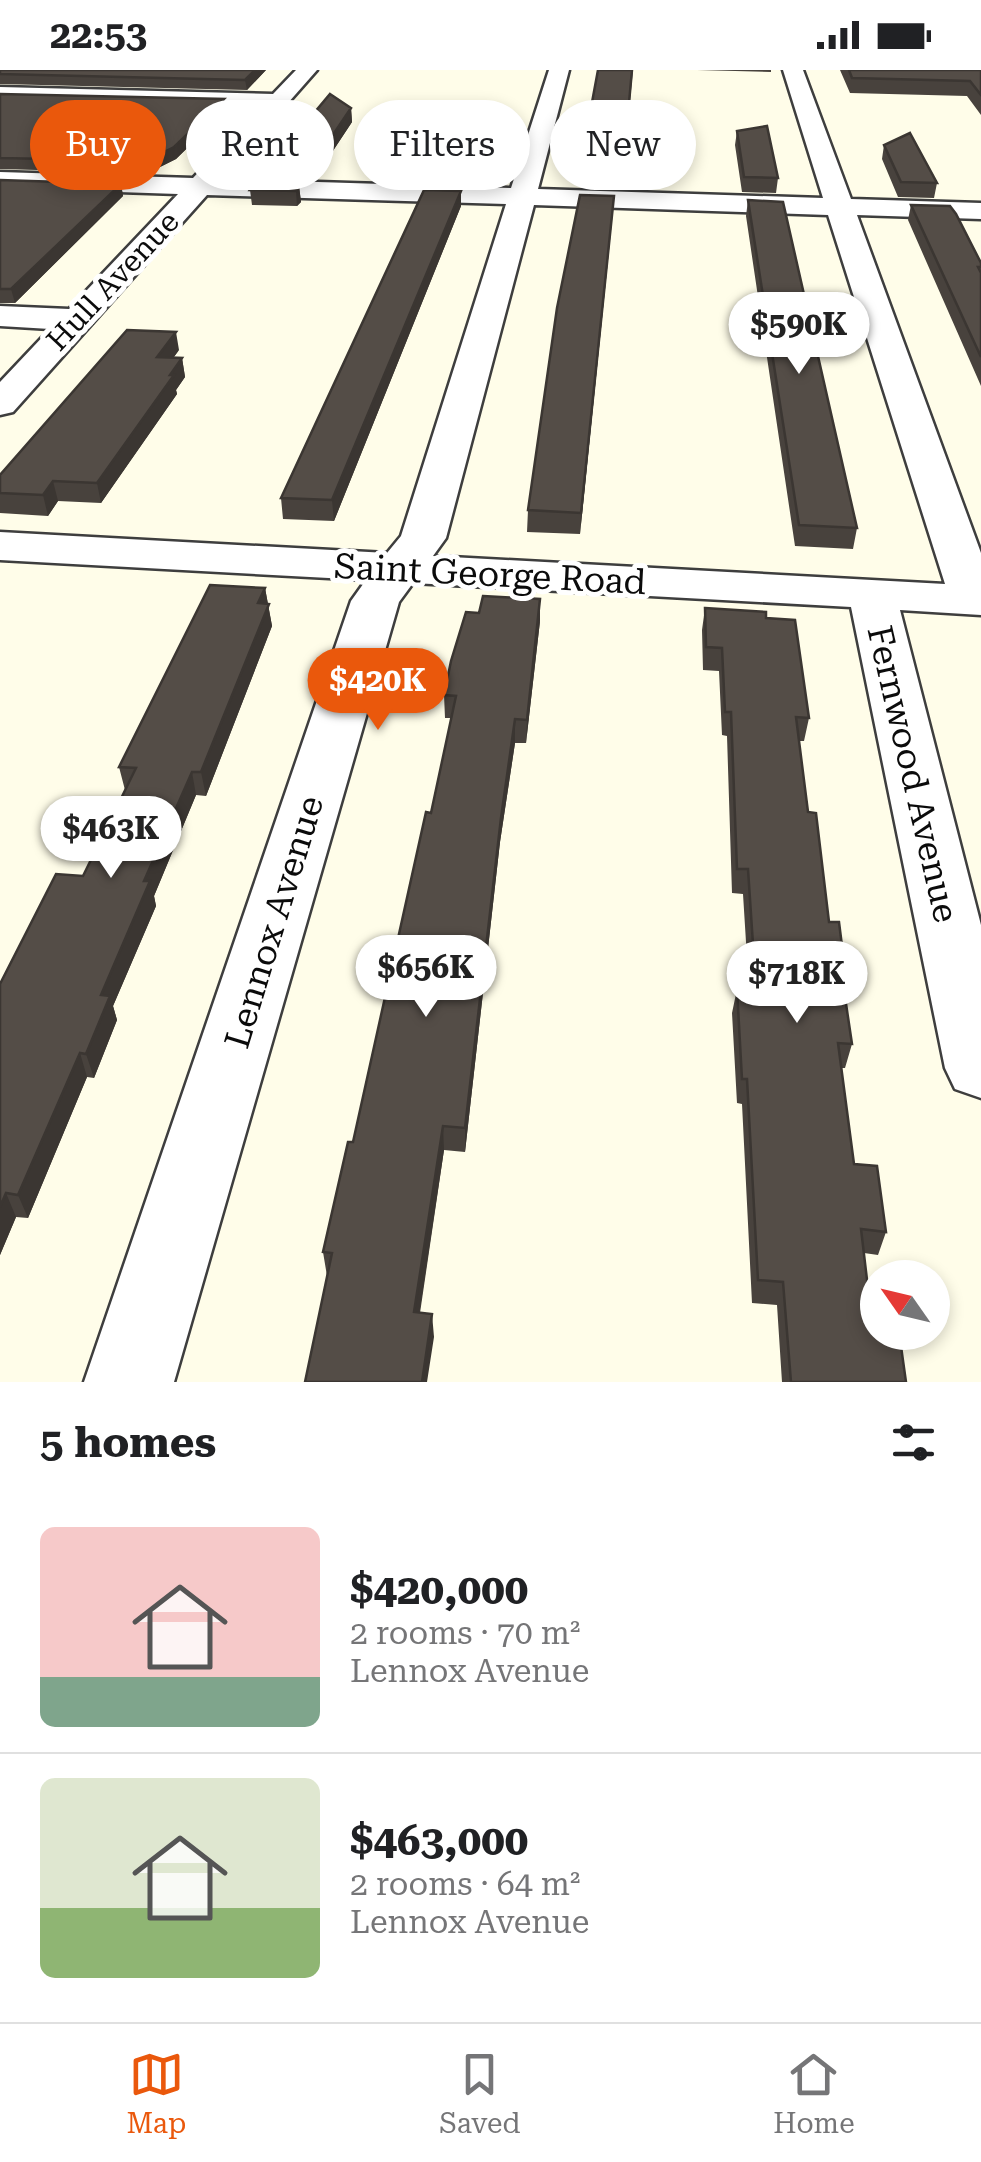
<!DOCTYPE html>
<meta charset="utf-8">
<style>
:root{--surface:#fff;--page:#f6f6f6;--text:#202124;--muted:#757577;--line:#e0e0e0;--accent:#ea580c}
body{margin:0;font-family:"Roboto Serif",serif;background:var(--page);color:var(--text);height:100vh;display:flex;flex-direction:column;font-size:38px;white-space:nowrap}
*{box-sizing:border-box;margin:0}
p{font-size:32px;color:var(--muted)}
.icon{flex:none;width:55px;height:55px;fill:none;stroke:currentColor;stroke-width:2;stroke-linecap:round;stroke-linejoin:round}
.map{position:relative;height:1312px;overflow:hidden}
.drawer{display:flex;flex-direction:column;background:var(--surface);flex:1}
.drawer>*{flex:none}
.guide{position:absolute;left:30px;top:30px;width:922px;height:90px;display:flex;gap:20px}
.needle{width:65px;rotate:304deg}
.fabs{position:absolute;left:860px;top:1190px;display:grid;gap:20px}
.fabs a{display:grid;place-items:center;width:90px;height:90px;border-radius:50%;background:var(--surface);box-shadow:0 5px 15px #0003;font-size:50px}
.price{position:absolute;translate:-50% -85px;padding:0 22px;border-radius:35px;background:#fff;color:#222;font-size:32px;line-height:65px;filter:drop-shadow(0 2px 5px #0008)}
.price::after{content:'';position:absolute;left:50%;top:60px;width:30px;height:22px;margin-left:-15px;background:inherit;clip-path:polygon(0 0,100% 0,50% 100%)}
.price.current{background:var(--accent);color:#fff}
ul{padding:0;list-style:none}
li{display:flex;align-items:center;gap:30px;height:250px;padding:0 40px}
li+li{border-top:2px solid var(--line)}
li span{display:grid;place-items:center;flex:none;width:280px;height:200px;border-radius:15px;color:#555}
li>.icon{margin-inline-start:auto}
span .icon{width:120px;height:120px;fill:#fffc;stroke-width:1}
li b{font-size:42px}
h2{display:flex;justify-content:space-between;align-items:center;height:120px;padding:0 40px;font-size:42px}
.chip{padding:0 35px;border-radius:45px;background:var(--surface);box-shadow:0 5px 15px #0003;font-size:35px;line-height:90px}
.chip.current{background:var(--accent);color:#fff}
.status{display:flex;justify-content:space-between;align-items:center;height:70px;padding:0 50px;background:var(--surface);direction:ltr}
.status svg{height:28px;fill:currentColor}
.tab-bar{display:flex;justify-content:space-around;align-items:center;height:140px;border-top:2px solid var(--line);background:var(--surface);font-size:28px;color:var(--muted)}
.tab-bar a{display:grid;justify-items:center;gap:5px}
.tab-bar .current{color:var(--accent)}
.map>svg:first-child{display:block}
.lines{fill:none;stroke-linecap:round;stroke-linejoin:round}
.minor-casing{stroke:#3e3e3e;stroke-width:5}
.minor{fill:#fff;fill-rule:evenodd}
.wall{fill:#48423d}
.shaded-wall{fill:#3b3632}
.building{fill:#544d47;stroke:#3b3632;stroke-width:2.5}
.labels{text-anchor:middle;stroke-width:10;stroke-linejoin:round;paint-order:stroke}
.far-street-label{font-size:30px;fill:#0b0b0b;stroke:#fff}
.street-label{font-size:35px;fill:#0b0b0b;stroke:#fff}
</style>
<div class="status"><b>22:53</b><svg viewBox="0 0 49 12"><path d="M0 12V9h3v3zM5 12V6h3v6zM10 12V3h3v9zM15 12V0h3v12zM26 1h20v11H26zM47 4h2v5h-2z"/></svg></div>
<div class="map">
<svg width="981" height="1312" viewBox="0 0 981 1312">
<rect width="100%" height="100%" fill="#fffde9"/>
<g class="lines">
<g class="minor-casing">
<path id="minor" d="M 296,0 L 317,0 L 221,109 L 511,118 L 549,0 L 569,0 L 538,119 L 823,128 L 783,0 L 803,0 L 851,129 L 981,133 L 981,149 L 857,145 L 981,483 L 981,545 L 900,540 L 981,855 L 981,1028 L 955,1019 L 945,998 L 851,537 L 413,513 L 399,532 L 174,1312 L 84,1312 L 351,531 L 366,510 L 0,490 L 0,462 L 387,483 L 401,466 L 506,134 L 207,125 L 13,342 L 0,345 L 0,312 L 50,259 L 0,256 L 0,236 L 69,239 L 178,124 L 0,118 L 0,102 L 193,108 L 260,37 L 0,31 L 0,17 L 273,24 ZM 534,135 L 828,145 L 945,514 L 433,486 L 446,468 Z"/>
</g>
<use href="#minor" class="minor"/>
</g>
<path class="wall" d="M 0,0 L 266,0 L 247,20 L 0,14 Z
M 633,0 L 626,72 L 621,72 L 616,118 L 584,117 L 584,102 L 590,71 L 588,71 L 588,54 Z
M 697,0 L 771,0 L 771,2 Z
M 840,0 L 981,0 L 981,45 L 967,26 L 850,23 Z
M 0,24 L 226,40 L 176,89 L 148,103 L 0,99 Z
M 351,38 L 352,52 L 315,108 L 274,107 L 273,92 Z
M 737,61 L 778,108 L 776,123 L 742,122 L 735,75 Z
M 482,74 L 482,84 L 470,113 L 436,112 L 436,102 Z
M 884,75 L 937,113 L 934,128 L 898,127 L 882,89 Z
M 0,110 L 121,114 L 123,126 L 15,233 L 0,233 Z
M 299,116 L 301,132 L 297,136 L 252,135 L 250,120 Z
M 461,121 L 461,136 L 334,451 L 283,449 L 281,428 Z
M 748,130 L 857,458 L 853,479 L 795,476 L 746,146 Z
M 911,135 L 981,193 L 981,316 L 908,150 Z
M 613,141 L 580,464 L 527,462 L 528,440 Z
M 179,280 L 173,288 L 182,288 L 185,307 L 176,320 L 177,324 L 101,433 L 58,431 L 48,446 L 0,443 L 0,405 Z
M 265,518 L 272,556 L 206,726 L 196,725 L 154,826 L 156,836 L 113,936 L 117,950 L 94,1008 L 87,1007 L 28,1148 L 16,1147 L 0,1185 L 0,914 L 83,806 L 125,720 L 119,697 Z
M 705,538 L 766,548 L 809,648 L 804,671 L 799,671 L 808,742 L 829,852 L 845,900 L 843,910 L 852,974 L 845,998 L 841,998 L 854,1094 L 886,1162 L 878,1185 L 864,1183 L 872,1252 L 906,1312 L 782,1312 L 777,1235 L 752,1233 L 742,1034 L 737,1033 L 732,943 L 737,919 L 749,920 L 743,824 L 732,823 L 727,666 L 722,665 L 719,601 L 703,600 L 702,560 Z
M 540,551 L 526,673 L 515,673 L 500,772 L 465,1082 L 444,1080 L 420,1243 L 434,1267 L 327,1206 L 323,1182 L 353,1072 L 431,743 L 451,648 L 445,648 L 444,625 Z"/>
<path class="shaded-wall" d="M 255,0 L 266,0 L 247,20 L 245,10 Z
M 224,29 L 226,40 L 176,89 L 148,103 L 146,91 Z
M 351,38 L 352,52 L 315,108 L 314,93 Z
M 482,74 L 482,84 L 470,113 L 470,103 Z
M 121,114 L 123,126 L 15,233 L 11,219 Z
M 299,116 L 301,132 L 297,136 L 296,121 Z
M 461,121 L 461,136 L 334,451 L 332,430 Z
M 613,141 L 580,464 L 581,443 Z
M 176,262 L 179,280 L 160,306 L 157,287 Z
M 182,288 L 185,307 L 176,320 L 177,324 L 101,433 L 97,413 Z
M 53,411 L 58,431 L 48,446 L 43,425 Z
M 265,518 L 272,556 L 206,726 L 201,702 L 258,533 Z
M 540,529 L 540,551 L 526,673 L 527,650 Z
M 515,649 L 515,673 L 500,772 L 465,1082 L 465,1058 L 501,748 Z
M 192,702 L 196,725 L 154,826 L 156,836 L 113,936 L 117,950 L 94,1008 L 86,984 L 101,925 L 144,811 Z
M 80,983 L 87,1007 L 28,1148 L 18,1125 Z
M 443,1056 L 444,1080 L 416,1265 L 414,1242 Z
M 6,1123 L 16,1147 L 0,1185 L 0,1137 Z
M 432,1244 L 434,1267 L 427,1312 L 422,1312 Z"/>
<path class="building" d="M 0,0 L 255,0 L 245,10 L 0,4 Z
M 598,0 L 632,0 L 627,55 L 588,54 Z
M 849,0 L 981,0 L 981,25 L 970,11 L 852,8 Z
M 0,24 L 224,29 L 174,77 L 146,91 L 0,88 Z
M 330,24 L 351,38 L 314,93 L 273,92 Z
M 767,56 L 778,108 L 744,107 L 737,61 Z
M 454,63 L 482,74 L 470,103 L 436,102 Z
M 910,63 L 937,113 L 901,112 L 884,75 Z
M 591,65 L 621,69 L 617,103 L 584,102 Z
M 0,110 L 121,114 L 11,219 L 0,219 Z
M 254,115 L 299,116 L 296,121 L 250,120 Z
M 424,120 L 461,121 L 332,430 L 281,428 Z
M 580,125 L 614,126 L 581,443 L 528,440 L 557,238 Z
M 748,130 L 783,132 L 857,458 L 799,455 Z
M 911,135 L 950,136 L 956,144 L 981,193 L 981,197 L 978,197 L 981,203 L 981,287 Z
M 127,260 L 176,262 L 157,287 L 182,288 L 170,305 L 174,305 L 97,413 L 53,411 L 43,425 L 0,423 L 0,405 Z
M 210,515 L 265,518 L 258,533 L 269,534 L 201,702 L 192,702 L 144,811 L 150,811 L 101,925 L 110,926 L 86,984 L 80,983 L 18,1125 L 6,1123 L 0,1137 L 0,914 L 56,804 L 83,806 L 136,698 L 119,697 Z
M 483,526 L 540,529 L 527,650 L 515,649 L 501,748 L 465,1058 L 443,1056 L 414,1242 L 432,1244 L 422,1312 L 305,1312 L 332,1183 L 323,1182 L 348,1072 L 353,1072 L 426,742 L 431,743 L 456,626 L 444,625 L 451,591 L 466,542 L 479,543 Z
M 705,538 L 766,542 L 766,548 L 795,550 L 809,648 L 796,647 L 808,742 L 816,743 L 829,852 L 839,852 L 845,900 L 841,900 L 852,974 L 838,973 L 854,1094 L 877,1096 L 886,1162 L 861,1159 L 872,1252 L 878,1252 L 878,1262 L 899,1262 L 906,1312 L 791,1312 L 783,1212 L 758,1210 L 747,1009 L 742,1009 L 737,919 L 756,920 L 748,799 L 737,799 L 731,642 L 725,642 L 722,578 L 706,577 Z"/>
<g class="labels">
<g class="far-street-label">
<text transform="translate(113 211) rotate(-47)" y="10">Hull Avenue</text>
</g>
<g class="street-label">
<text transform="translate(490 504) rotate(3)" y="12">Saint George Road</text>
<text transform="translate(913 704) rotate(77)" y="12">Fernwood Avenue</text>
<text transform="translate(274 852) rotate(-73)" y="12">Lennox Avenue</text>
</g>
</g>
</svg>
<div class="fabs">
<a><svg class="needle" viewBox="-14 -14 28 28"><path d="M0-13l5 13h-10z" fill="#e53935"/><path d="M0 13l5-13h-10z" fill="#757577"/></svg></a>
</div>
<b class="price" style="left:799px;top:307px">$590K</b>
<b class="price current" style="left:378px;top:663px">$420K</b>
<b class="price" style="left:111px;top:811px">$463K</b>
<b class="price" style="left:426px;top:950px">$656K</b>
<b class="price" style="left:797px;top:956px">$718K</b>
<div class="guide">
<a class="chip current">Buy</a>
<a class="chip">Rent</a>
<a class="chip">Filters</a>
<a class="chip">New</a>
</div>
</div>
<section class="drawer">
<h2>5 homes<svg class="icon" aria-label="filters" viewBox="0 0 24 24"><path d="M4 7h16M4 17h16"/><circle cx="9" cy="7" r="2"/><circle cx="15" cy="17" r="2"/></svg></h2>
<ul>
<li><span style="background:linear-gradient(#f6c9c9 75%,#7fa58c 0)"><svg class="icon" aria-label="home" viewBox="0 0 24 24"><path d="M3 11l9-7 9 7M6 9v11h12V9"/></svg></span><div><b>$420,000</b><p>2 rooms · 70 m²</p><p>Lennox Avenue</p></div></li>
<li><span style="background:linear-gradient(#dfe7d0 65%,#8fb573 0)"><svg class="icon" aria-label="home" viewBox="0 0 24 24"><path d="M3 11l9-7 9 7M6 9v11h12V9"/></svg></span><div><b>$463,000</b><p>2 rooms · 64 m²</p><p>Lennox Avenue</p></div></li>
</ul>
</section>
<nav class="tab-bar">
<a class="current"><svg class="icon" aria-label="map" viewBox="0 0 24 24"><path d="M3 6l6-2 6 2 6-2v14l-6 2-6-2-6 2zM9 4v14M15 6v14"/></svg>Map</a>
<a><svg class="icon" aria-label="saved" viewBox="0 0 24 24"><path d="M7 4h10v16l-5-4-5 4z"/></svg>Saved</a>
<a><svg class="icon" aria-label="home" viewBox="0 0 24 24"><path d="M3 11l9-7 9 7M6 9v11h12V9"/></svg>Home</a>
</nav>
